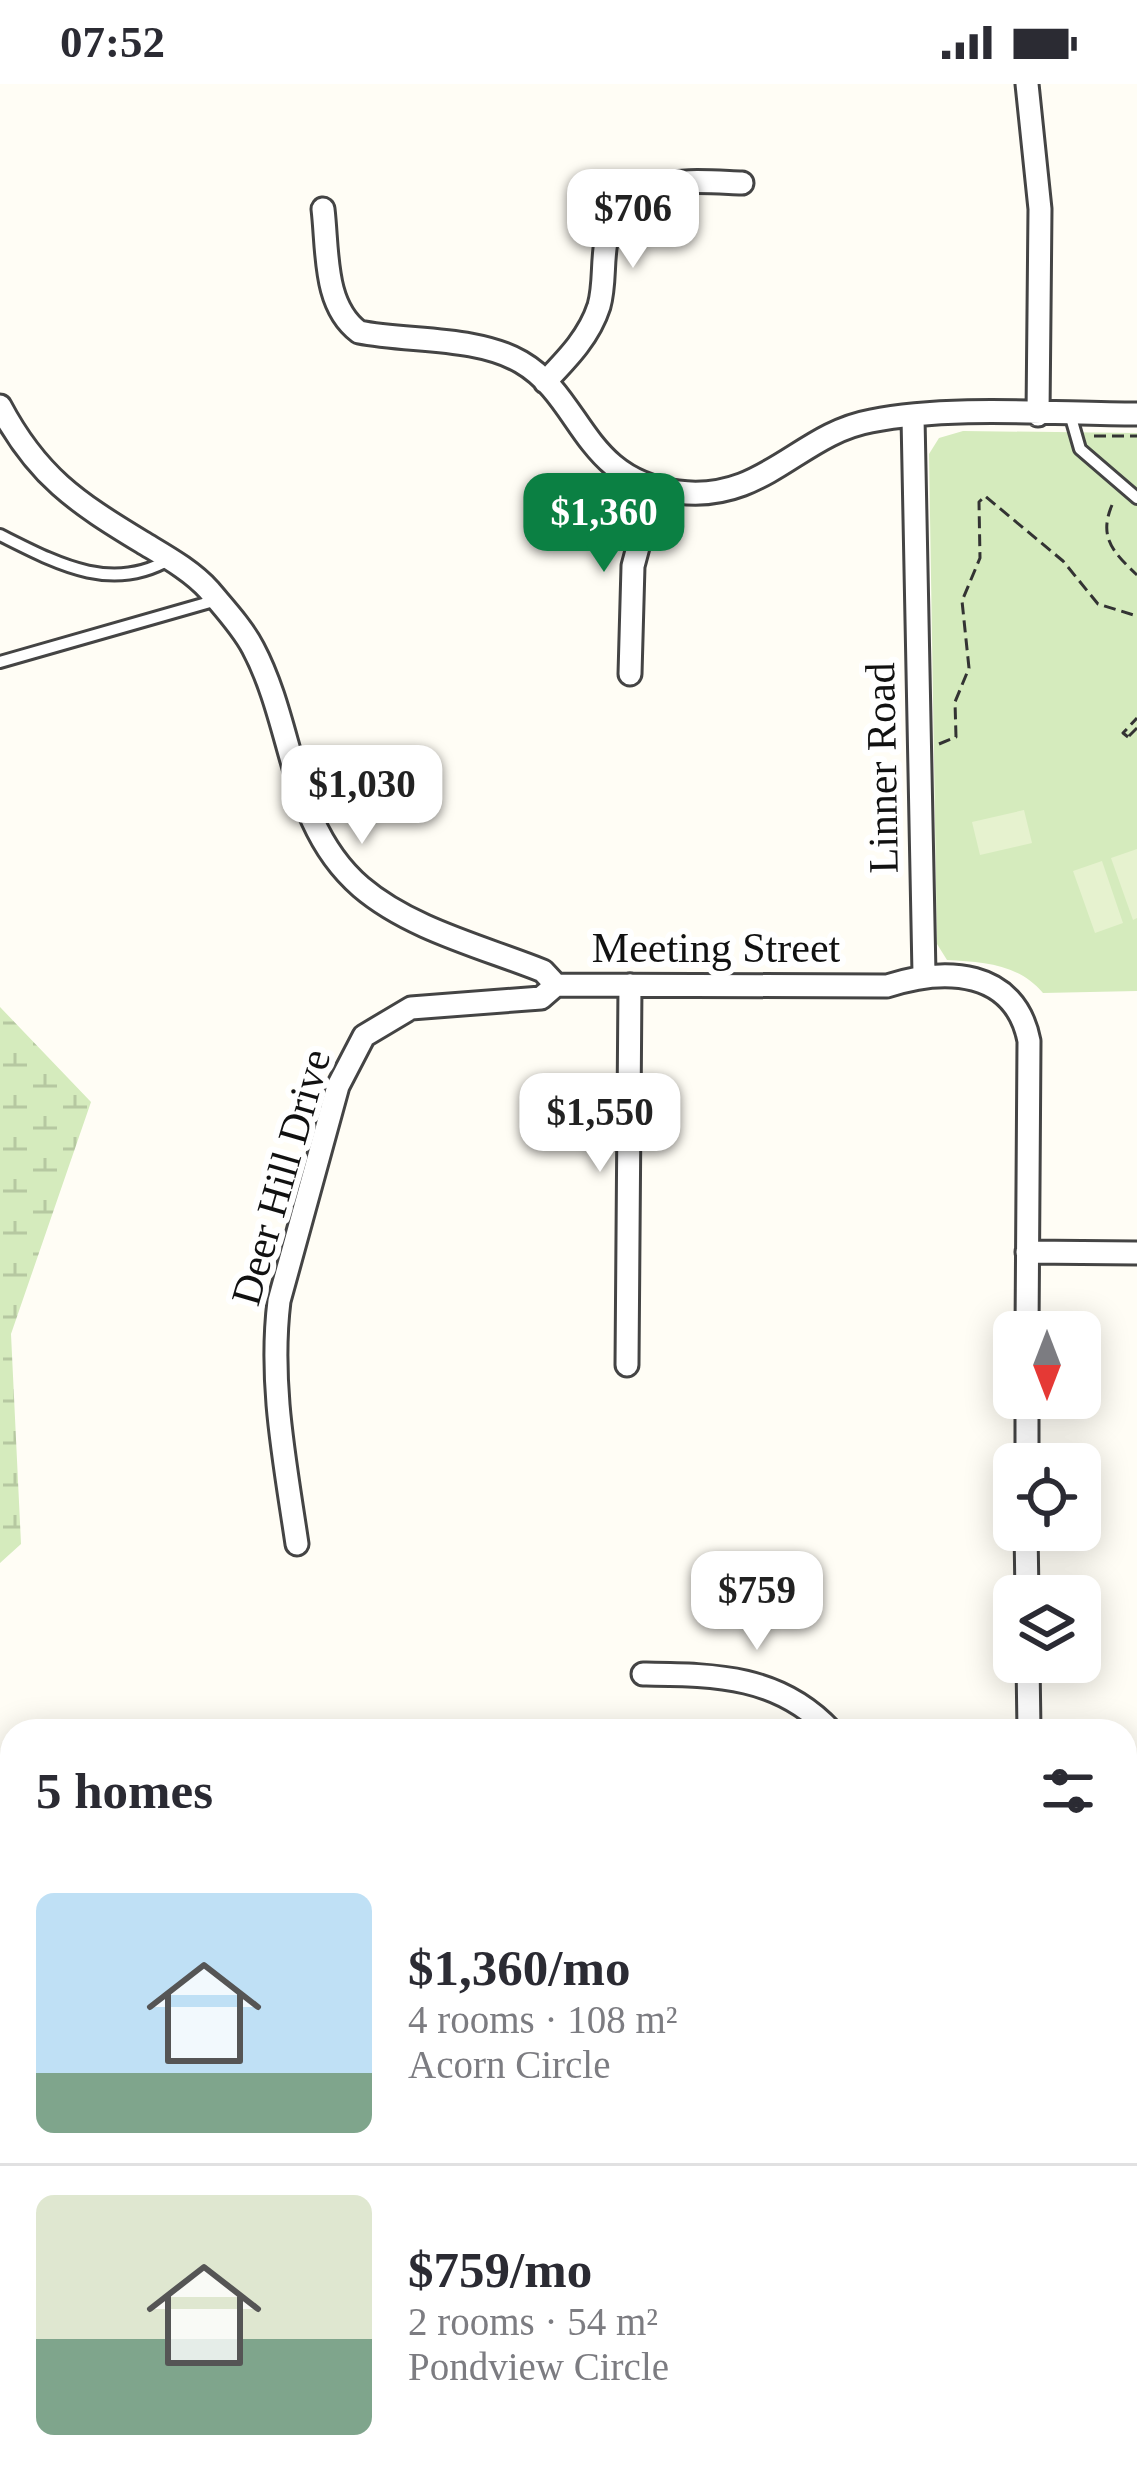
<!DOCTYPE html>
<meta charset="utf-8">
<style>
:root{--surface:#fff;--page:#f7f7f7;--text:#2b2b33;--muted:#7c7c81;--line:#e1e1e2;--accent:#0b8043}
body{margin:0;font-family:Georgia,serif;background:var(--page);color:var(--text);height:100vh;display:flex;flex-direction:column;font-size:45px;white-space:nowrap}
*{box-sizing:border-box;margin:0}
p{font-size:39px;color:var(--muted)}
.icon{flex:none;width:66px;height:66px;fill:none;stroke:currentColor;stroke-width:2;stroke-linecap:round;stroke-linejoin:round}
.map{position:relative;flex:1;overflow:hidden}
.sheet{position:absolute;left:0px;top:1635px;width:1137px;height:771px;display:flex;flex-direction:column;background:var(--surface);border-radius:36px 36px 0 0;box-shadow:0 6px 30px #0003}
.sheet>*{flex:none}
.needle{width:78px;rotate:180deg}
.fabs{position:absolute;left:993px;top:1227px;display:grid;gap:24px}
.fabs a{display:grid;place-items:center;width:108px;height:108px;border-radius:18px;background:var(--surface);box-shadow:0 6px 30px #0003;font-size:60px}
.price{position:absolute;translate:-50% -102px;padding:0 27px;border-radius:24px;background:#fff;color:#222;font-size:39px;line-height:78px;filter:drop-shadow(0 3px 6px #0008)}
.price::after{content:'';position:absolute;left:50%;top:72px;width:36px;height:27px;margin-left:-18px;background:inherit;clip-path:polygon(0 0,100% 0,50% 100%)}
.price.active{background:var(--accent);color:#fff}
ul{padding:0;list-style:none}
li{display:flex;align-items:center;gap:36px;height:300px;padding:0 36px}
li+li{border-top:3px solid var(--line)}
li span{display:grid;place-items:center;flex:none;width:336px;height:240px;border-radius:18px;color:#555}
li>.icon{margin-inline-start:auto}
span .icon{width:144px;height:144px;fill:#fffc;stroke-width:1}
li b{font-size:51px}
h2{display:flex;justify-content:space-between;align-items:center;height:144px;padding:0 36px;font-size:51px}
.status{display:flex;justify-content:space-between;align-items:center;height:84px;padding:0 60px;background:var(--surface);direction:ltr}
.status svg{height:33px;fill:currentColor}
.map>svg:first-child{display:block}
.wetland{fill:url(#wetland-marsh)}
.park{fill:#d5ebbd}
.pitch{fill:#e6f2cf}
.water{fill:url(#water-waves);stroke:#3f96cf;stroke-width:3}
.lines{fill:none;stroke-linecap:round;stroke-linejoin:round}
.service-casing{stroke:#444;stroke-width:16}
.minor-casing{stroke:#444;stroke-width:27}
.tertiary-casing{stroke:#444;stroke-width:30}
.path{stroke:#333;stroke-width:3;stroke-dasharray:12 6;stroke-linecap:butt}
.service{stroke:#fff;stroke-width:10}
.minor{stroke:#fff;stroke-width:21}
.tertiary{stroke:#fff;stroke-width:24}
.labels{text-anchor:middle;stroke-width:12;stroke-linejoin:round;paint-order:stroke}
.street-label{font-size:42px;fill:#111;stroke:#fff}
</style>
<div class="status"><b>07:52</b><svg viewBox="0 0 49 12"><path d="M0 12V9h3v3zM5 12V6h3v6zM10 12V3h3v9zM15 12V0h3v12zM26 1h20v11H26zM47 4h2v5h-2z"/></svg></div>
<div class="map">
<svg width="1137" height="2404" viewBox="0 0 1137 2404">
<defs>
<pattern id="wetland-marsh" width="20" height="14" patternUnits="userSpaceOnUse" patternTransform="scale(3)"><rect width="20" height="14" fill="#d5ebbd"/><path d="M1 5h8M5 5V1M11 12h8M15 12V8" fill="none" stroke="#b6c8a1"/></pattern>
<pattern id="water-waves" width="16" height="10" patternUnits="userSpaceOnUse" patternTransform="scale(3)"><rect width="16" height="10" fill="#b9e0f7"/><path d="M0 5q4-4 8 0t8 0" fill="none" stroke="#9ebfd3"/></pattern>
</defs>
<rect width="100%" height="100%" fill="#fffdf5"/>
<path class="wetland" d="M 0,923 L 91,1018 L 11,1250 L 21,1460 L 0,1479 Z"/>
<path class="park" d="M 963,347 L 1137,349 L 1137,907 L 1043,909 C 1018,880 984,878 947,876 L 937,860 L 929,370 L 939,354 Z"/>
<path class="pitch" d="M 1024,726 L 1032,759 L 980,771 L 972,738 Z
M 1137,765 L 1137,834 L 1133,836 L 1111,774 Z
M 1102,777 L 1123,839 L 1095,849 L 1073,787 Z"/>
<path class="water" d="M 203,2394 L 306,2394 L 307,2404 L 191,2404 Z"/>
<g class="lines">
<g class="service-casing">
<path id="service" d="M 1070,330 L 1080,365 L 1137,414
M 0,451 C 56,479 111,510 170,475
M 0,578 L 217,516"/>
</g>
<g class="minor-casing">
<path id="minor" d="M 1027,0 L 1040,125 L 1038,331
M 323,125 C 328,167 323,221 359,248 C 409,258 476,252 521,278 C 583,314 582,396 678,408 C 763,419 799,350 871,337 C 952,321 1054,330 1137,330
M 545,298 C 567,275 589,253 599,222 C 605,201 602,179 606,158 C 619,88 687,97 742,99
M 0,322 C 37,392 76,418 142,458 C 165,472 191,486 209,506 C 224,524 242,543 253,564 C 295,643 289,741 361,803 C 410,845 483,863 543,887 L 556,901 L 887,902 C 945,883 1015,885 1029,957 L 1027,1248
M 913,333 L 924,890
M 630,590 L 633,482 L 654,403
M 1027,1168 L 1137,1169
M 627,1281 L 630,901
M 1027,1314 L 1027,1380
M 1026,1446 L 1027,1512
M 297,1460 C 285,1378 269,1300 279,1217 L 338,1002 L 364,952 L 411,924 L 541,914 L 556,901
M 1028,1578 L 1029,1647
M 643,1590 C 715,1591 779,1591 831,1647
M 1125,1738 L 1137,1737
M 0,2145 L 12,2142
M 0,2274 L 12,2295
M 67,2394 L 72,2404
M 1023,2404 L 1026,2394"/>
</g>
<g class="tertiary-casing">
<path id="tertiary" d="M 1133,2404 L 1137,2398"/>
</g>
<path class="path" d="M 1094,352 L 1137,352
M 1112,421 C 1098,454 1114,469 1137,491
M 1129,652 L 1137,644
M 1128,653 L 1123,649 L 1137,634
M 939,660 L 956,653 L 955,618 L 969,584 L 962,517 L 980,474 L 979,418 L 985,412 L 1063,477 L 1098,520 L 1137,532"/>
<use href="#service" class="service"/>
<use href="#minor" class="minor"/>
<use href="#tertiary" class="tertiary"/>
</g>
<g class="labels">
<g class="street-label">
<text transform="translate(881 684) rotate(-91)" y="15">Linner Road</text>
<text x="716" y="878">Meeting Street</text>
<text transform="translate(280 1093) rotate(-74)" y="15">Deer Hill Drive</text>
</g>
</g>
</svg>
<div class="fabs">
<a><svg class="needle" viewBox="-14 -14 28 28"><path d="M0-13l5 13h-10z" fill="#e53935"/><path d="M0 13l5-13h-10z" fill="#7c7c81"/></svg></a>
<a><svg class="icon" aria-label="locate" viewBox="0 0 24 24"><circle cx="12" cy="12" r="6"/><path d="M12 2v4M12 18v4M2 12h4M18 12h4"/></svg></a>
<a><svg class="icon" aria-label="layers" viewBox="0 0 24 24"><path d="M12 4l9 5-9 5-9-5zM3 14l9 5 9-5"/></svg></a>
</div>
<b class="price" style="left:633px;top:187px">$706</b>
<b class="price active" style="left:604px;top:491px">$1,360</b>
<b class="price" style="left:362px;top:763px">$1,030</b>
<b class="price" style="left:600px;top:1091px">$1,550</b>
<b class="price" style="left:757px;top:1569px">$759</b>
<section class="sheet">
<h2>5 homes<svg class="icon" aria-label="filters" viewBox="0 0 24 24"><path d="M4 7h16M4 17h16"/><circle cx="9" cy="7" r="2"/><circle cx="15" cy="17" r="2"/></svg></h2>
<ul>
<li><span style="background:linear-gradient(#bfe0f5 75%,#7fa58c 0)"><svg class="icon" aria-label="home" viewBox="0 0 24 24"><path d="M3 11l9-7 9 7M6 9v11h12V9"/></svg></span><div><b>$1,360/mo</b><p>4 rooms · 108 m²</p><p>Acorn Circle</p></div></li>
<li><span style="background:linear-gradient(#dfe7d0 60%,#7fa58c 0)"><svg class="icon" aria-label="home" viewBox="0 0 24 24"><path d="M3 11l9-7 9 7M6 9v11h12V9"/></svg></span><div><b>$759/mo</b><p>2 rooms · 54 m²</p><p>Pondview Circle</p></div></li>
</ul>
</section>
</div>
